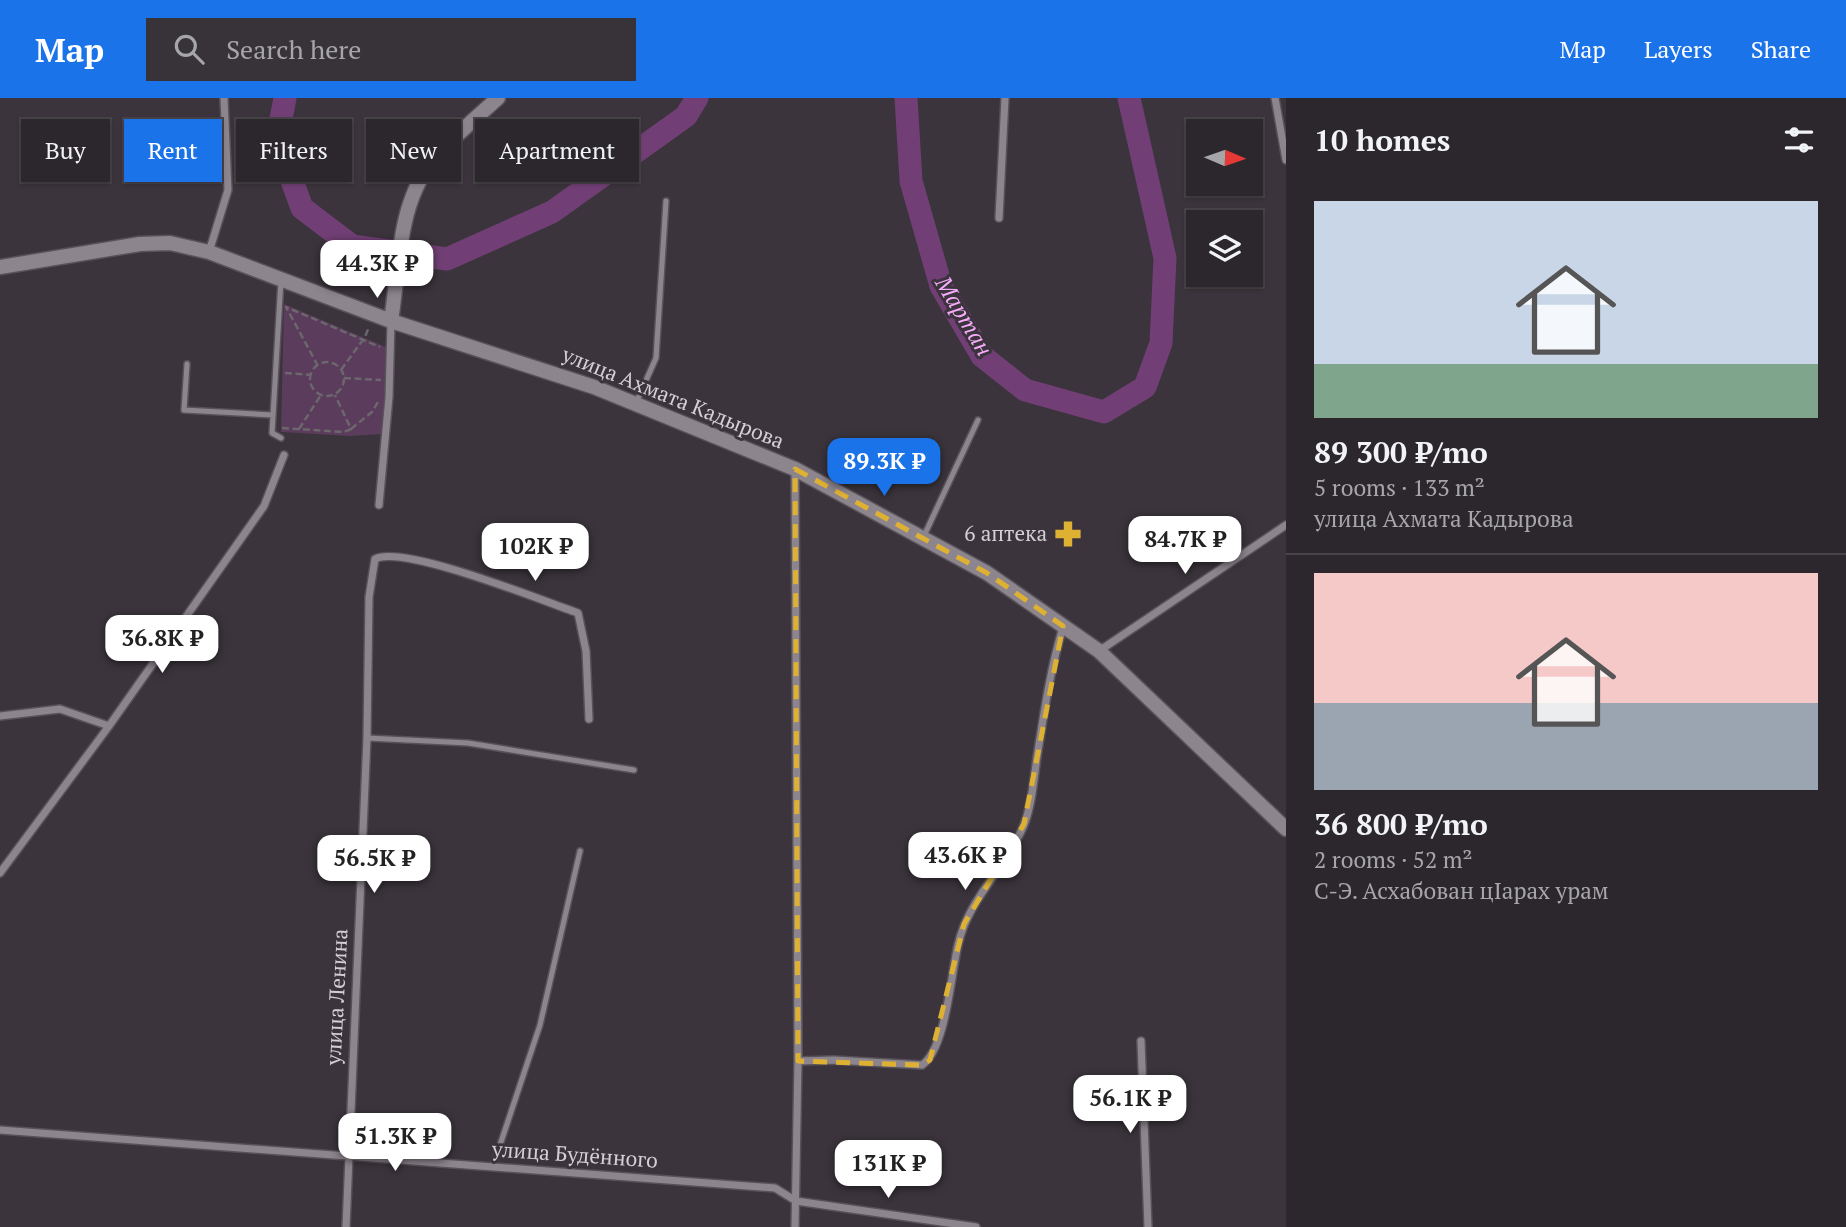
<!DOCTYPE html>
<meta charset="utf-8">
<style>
:root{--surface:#2c272d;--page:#383339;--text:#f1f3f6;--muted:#a6a5aa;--line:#484449;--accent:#1a73e8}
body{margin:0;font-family:"PT Serif",serif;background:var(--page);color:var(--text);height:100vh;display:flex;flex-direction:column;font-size:26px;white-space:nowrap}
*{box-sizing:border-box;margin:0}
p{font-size:23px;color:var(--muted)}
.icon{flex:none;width:38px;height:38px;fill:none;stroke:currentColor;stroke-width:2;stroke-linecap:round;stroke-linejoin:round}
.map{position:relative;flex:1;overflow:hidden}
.side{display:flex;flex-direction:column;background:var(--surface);width:560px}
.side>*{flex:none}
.hud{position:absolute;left:21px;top:21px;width:665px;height:63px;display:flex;gap:14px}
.needle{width:46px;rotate:92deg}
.buttons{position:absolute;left:1186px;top:21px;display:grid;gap:14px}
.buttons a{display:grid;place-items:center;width:77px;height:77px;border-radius:0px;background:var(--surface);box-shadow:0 2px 5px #0004,0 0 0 2px var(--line);font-size:35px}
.price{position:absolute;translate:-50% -60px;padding:0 16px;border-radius:14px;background:#fff;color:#222;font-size:23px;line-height:46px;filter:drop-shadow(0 2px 4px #0008)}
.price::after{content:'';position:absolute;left:50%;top:42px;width:21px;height:16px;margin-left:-10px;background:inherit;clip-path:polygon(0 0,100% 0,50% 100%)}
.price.selected{background:var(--accent);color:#fff}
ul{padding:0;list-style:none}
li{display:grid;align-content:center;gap:14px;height:371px;padding:0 28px}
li+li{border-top:2px solid var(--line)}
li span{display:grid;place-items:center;height:217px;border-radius:0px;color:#555}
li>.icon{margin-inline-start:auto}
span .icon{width:126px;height:126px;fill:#fffc;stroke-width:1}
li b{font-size:30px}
h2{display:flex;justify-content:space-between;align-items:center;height:84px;padding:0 28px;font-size:30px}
.chip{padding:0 24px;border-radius:0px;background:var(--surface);box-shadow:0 2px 5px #0004,0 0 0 2px var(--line);font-size:24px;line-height:63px}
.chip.selected{background:var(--accent);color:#fff}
header{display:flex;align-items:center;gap:42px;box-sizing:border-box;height:98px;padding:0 35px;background:var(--accent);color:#fff}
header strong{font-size:33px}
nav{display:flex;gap:38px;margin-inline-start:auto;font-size:24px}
.search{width:490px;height:63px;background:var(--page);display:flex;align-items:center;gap:18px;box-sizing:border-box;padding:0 24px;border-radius:0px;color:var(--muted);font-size:26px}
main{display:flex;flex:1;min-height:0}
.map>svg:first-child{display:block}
.green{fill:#5b3c5d}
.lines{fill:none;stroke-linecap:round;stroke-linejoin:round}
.river{stroke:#713f75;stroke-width:23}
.lane-casing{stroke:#575258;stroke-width:8}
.street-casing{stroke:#575258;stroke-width:10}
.secondary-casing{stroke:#575258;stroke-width:17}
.path{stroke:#6c666d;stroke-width:2.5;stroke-dasharray:7 3.5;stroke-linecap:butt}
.lane{stroke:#8d858e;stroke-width:5}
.street{stroke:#8d858e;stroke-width:7}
.secondary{stroke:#8d858e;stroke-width:14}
.marked{fill:none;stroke:#deb133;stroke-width:5;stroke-dasharray:14 9;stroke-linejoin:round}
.labels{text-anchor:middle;stroke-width:6;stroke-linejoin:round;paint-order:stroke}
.street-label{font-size:21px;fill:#d4cfd4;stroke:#3b343c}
.poi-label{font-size:21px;fill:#d4cfd4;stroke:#3b343c;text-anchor:end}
.water-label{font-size:23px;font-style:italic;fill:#f5abfa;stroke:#3b343c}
</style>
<header>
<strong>Map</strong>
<div class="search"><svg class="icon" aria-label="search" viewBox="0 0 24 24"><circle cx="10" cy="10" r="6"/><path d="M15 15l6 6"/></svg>Search here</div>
<nav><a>Map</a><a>Layers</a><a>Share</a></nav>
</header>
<main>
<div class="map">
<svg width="1286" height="1129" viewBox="0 0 1286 1129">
<rect width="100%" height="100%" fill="#3b343c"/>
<path class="green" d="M 284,206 L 388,250 L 382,336 L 350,338 L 281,334 Z"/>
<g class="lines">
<path class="river" d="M 285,0 L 277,42 L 302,110 L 352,148 L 447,161 L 552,114 L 686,18 L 697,0
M 906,0 L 911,83 L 941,188 L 982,258 L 1025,292 L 1104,314 L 1145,289 L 1161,245 L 1165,160 L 1129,0"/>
<g class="lane-casing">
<path id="lane" d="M 187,266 L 184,312 L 273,317
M 636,305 L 656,260 L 666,103
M 281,340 L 272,335 L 281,182
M 923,440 L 978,322
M 367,640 L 468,645 L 634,672
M 493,1068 L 540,927 L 580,753"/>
</g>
<g class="street-casing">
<path id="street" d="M 1275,0 L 1286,62
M 999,120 L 1005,0
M 209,154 L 228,92 L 224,0
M 795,372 L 798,963 L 795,1129
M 379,407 L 389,299 L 391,224
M 1099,553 L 1286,427
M 0,618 L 60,611 L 109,628
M 0,775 L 109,628 L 264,408 L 284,357
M 1141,943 L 1148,1129
M 798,963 L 834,962 L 922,967 C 946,951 951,876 958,847 C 968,801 1006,770 1024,727 C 1032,707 1034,680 1037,659 C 1044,615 1050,572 1063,529
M 0,1032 L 775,1090 L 796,1103 L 976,1129
M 346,1129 L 367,640 L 369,499 L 375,461 C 403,446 543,503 578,515 L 586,553 L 589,621"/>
</g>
<g class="secondary-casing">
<path id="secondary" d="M 0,169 L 140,146 L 170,145 L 209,154 L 391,223 L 594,289 L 795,371 L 987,475 L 1099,553 L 1286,731
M 391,223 C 400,166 397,100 439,55 C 457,36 478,18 498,0"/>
</g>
<path class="path" d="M310 281a17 17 0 1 1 34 0a17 17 0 1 1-34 0Z
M 318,268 L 286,209 L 380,249
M 341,272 L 365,239 L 369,229
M 285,275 L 311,277
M 344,280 L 381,282
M 282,330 L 344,334 L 351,331 L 335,297
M 299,331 L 321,297
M 351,331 L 372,314 L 378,304"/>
<use href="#lane" class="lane"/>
<use href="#street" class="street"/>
<use href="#secondary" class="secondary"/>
</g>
<path class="marked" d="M 795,371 L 987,475 L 1063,528 L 1024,726 L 964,826 L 930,962 L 922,967 L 798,963 Z"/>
<defs>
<g id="pharmacy-bare" transform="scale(2.1)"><path d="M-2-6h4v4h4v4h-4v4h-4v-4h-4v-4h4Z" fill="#deb133" stroke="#3b343c" stroke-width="2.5" paint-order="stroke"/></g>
</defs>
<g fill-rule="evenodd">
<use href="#pharmacy-bare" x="1068" y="436"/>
</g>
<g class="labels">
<g class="street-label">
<text transform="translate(673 300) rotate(22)" y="7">улица Ахмата Кадырова</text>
<text transform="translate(337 899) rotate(-87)" y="7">улица Ленина</text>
<text transform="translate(575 1057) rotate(4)" y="7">улица Будённого</text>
</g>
<g class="poi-label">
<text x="1047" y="443">6 аптека</text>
</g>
<g class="water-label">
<text transform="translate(964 218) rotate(59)" y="8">Мартан</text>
</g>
</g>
</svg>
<div class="buttons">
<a><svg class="needle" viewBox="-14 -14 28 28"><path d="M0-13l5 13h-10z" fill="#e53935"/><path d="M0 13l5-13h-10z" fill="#a6a5aa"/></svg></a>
<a><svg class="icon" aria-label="layers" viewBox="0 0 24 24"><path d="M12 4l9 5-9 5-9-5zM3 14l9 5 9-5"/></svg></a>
</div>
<b class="price" style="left:377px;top:202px">44.3K ₽</b>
<b class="price selected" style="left:884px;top:400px">89.3K ₽</b>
<b class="price" style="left:1185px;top:478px">84.7K ₽</b>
<b class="price" style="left:535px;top:485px">102K ₽</b>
<b class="price" style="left:162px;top:577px">36.8K ₽</b>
<b class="price" style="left:965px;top:794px">43.6K ₽</b>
<b class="price" style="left:374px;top:797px">56.5K ₽</b>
<b class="price" style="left:1130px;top:1037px">56.1K ₽</b>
<b class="price" style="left:395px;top:1075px">51.3K ₽</b>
<b class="price" style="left:888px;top:1102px">131K ₽</b>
<div class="hud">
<a class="chip">Buy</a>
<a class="chip selected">Rent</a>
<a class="chip">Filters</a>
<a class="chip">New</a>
<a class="chip">Apartment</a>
</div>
</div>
<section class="side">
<h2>10 homes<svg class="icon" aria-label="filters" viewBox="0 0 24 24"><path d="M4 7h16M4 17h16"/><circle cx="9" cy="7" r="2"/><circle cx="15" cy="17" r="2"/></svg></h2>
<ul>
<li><span style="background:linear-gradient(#c9d6e8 75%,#7fa58c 0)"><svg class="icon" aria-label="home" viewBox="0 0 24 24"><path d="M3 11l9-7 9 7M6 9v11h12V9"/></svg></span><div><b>89 300 ₽/mo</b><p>5 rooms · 133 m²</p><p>улица Ахмата Кадырова</p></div></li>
<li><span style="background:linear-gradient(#f6c9c9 60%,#9aa5b1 0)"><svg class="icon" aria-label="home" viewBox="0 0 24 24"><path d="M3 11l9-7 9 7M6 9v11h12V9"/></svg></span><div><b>36 800 ₽/mo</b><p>2 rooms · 52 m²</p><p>С-Э. Асхабован цIарах урам</p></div></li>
</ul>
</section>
</main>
